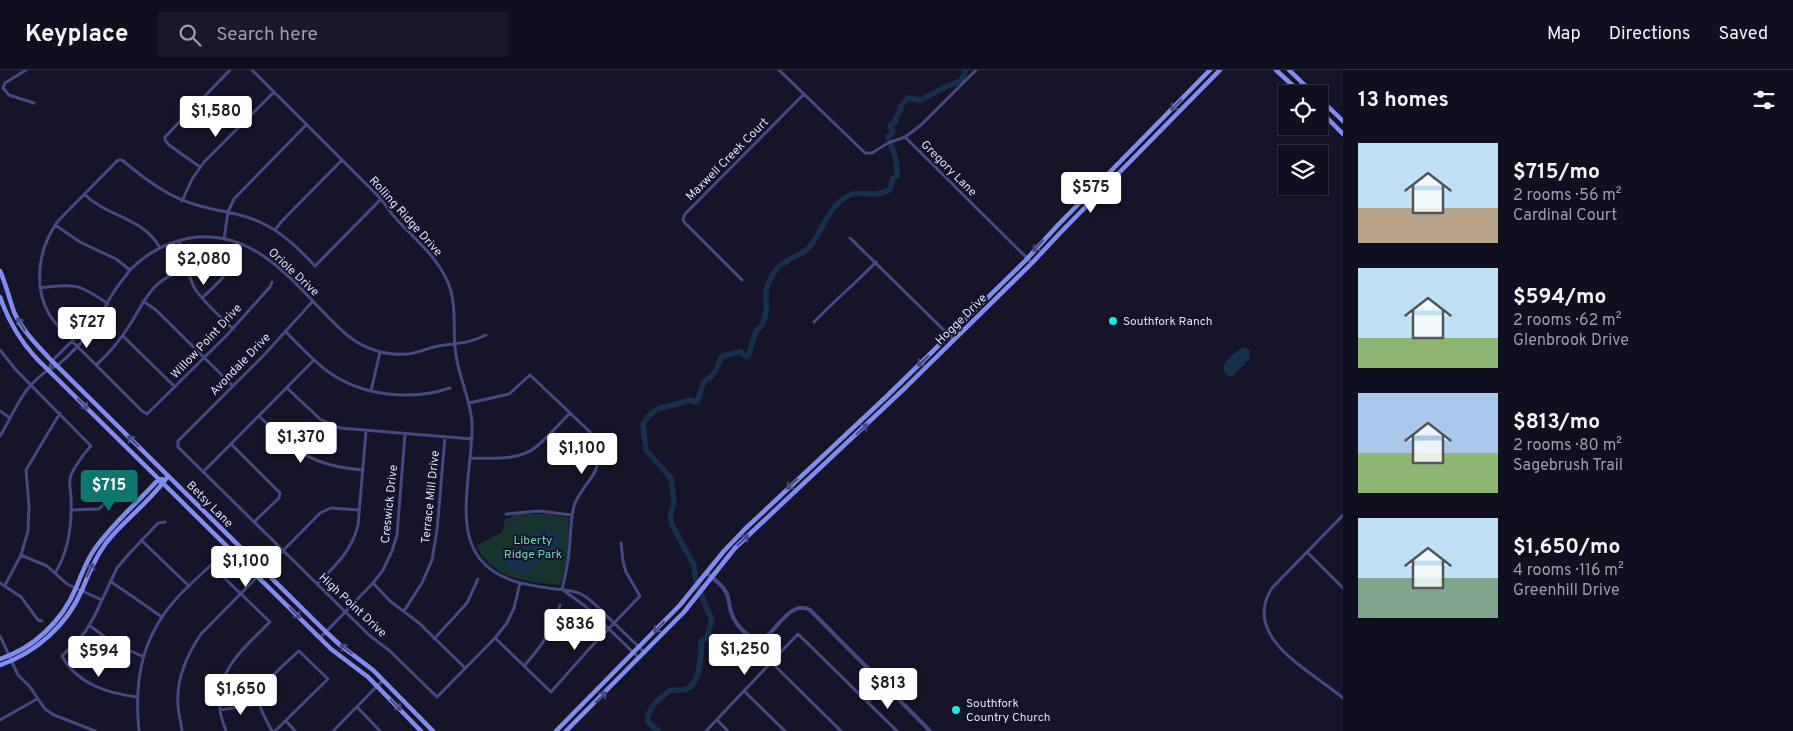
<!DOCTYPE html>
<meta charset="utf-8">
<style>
:root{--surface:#100f1f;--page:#191828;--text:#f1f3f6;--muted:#9c9ca4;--line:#302f3d;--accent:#0f766e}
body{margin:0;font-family:Overpass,sans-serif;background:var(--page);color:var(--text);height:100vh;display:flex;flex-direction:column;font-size:19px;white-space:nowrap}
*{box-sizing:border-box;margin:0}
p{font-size:16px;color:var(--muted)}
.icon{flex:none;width:28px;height:28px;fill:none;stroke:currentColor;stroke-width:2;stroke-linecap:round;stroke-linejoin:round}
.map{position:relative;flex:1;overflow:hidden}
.sheet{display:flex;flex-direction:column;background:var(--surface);width:450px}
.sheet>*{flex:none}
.tools{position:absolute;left:1278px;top:15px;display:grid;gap:10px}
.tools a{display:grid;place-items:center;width:50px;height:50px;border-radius:0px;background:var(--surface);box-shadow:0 1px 4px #0004,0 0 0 1px var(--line);font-size:25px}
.price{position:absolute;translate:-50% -42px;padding:0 11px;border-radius:5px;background:#fff;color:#222;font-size:16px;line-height:32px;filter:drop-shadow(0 1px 2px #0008)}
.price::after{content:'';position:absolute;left:50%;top:30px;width:15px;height:11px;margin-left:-8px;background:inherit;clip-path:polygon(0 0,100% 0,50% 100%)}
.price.active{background:var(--accent);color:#fff}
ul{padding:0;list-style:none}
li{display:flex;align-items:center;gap:15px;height:125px;padding:0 15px}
li span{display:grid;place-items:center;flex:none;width:140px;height:100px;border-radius:0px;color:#555}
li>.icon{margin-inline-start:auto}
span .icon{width:60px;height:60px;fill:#fffc;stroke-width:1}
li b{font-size:21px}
h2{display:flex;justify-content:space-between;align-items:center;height:60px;padding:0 15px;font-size:21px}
header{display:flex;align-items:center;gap:30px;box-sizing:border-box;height:70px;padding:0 25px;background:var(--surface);border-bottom:1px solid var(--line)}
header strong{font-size:24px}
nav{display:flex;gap:28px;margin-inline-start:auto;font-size:18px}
.search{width:350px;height:45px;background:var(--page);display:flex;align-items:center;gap:12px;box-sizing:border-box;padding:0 18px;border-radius:0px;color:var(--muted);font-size:19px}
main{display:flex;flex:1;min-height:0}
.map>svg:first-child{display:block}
.green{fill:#18322e}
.water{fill:#16304b}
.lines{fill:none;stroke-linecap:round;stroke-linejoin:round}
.river{stroke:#16304b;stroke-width:5.5}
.minor{stroke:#444982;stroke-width:3}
.tertiary{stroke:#444982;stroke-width:4}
.secondary{stroke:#818cf1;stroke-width:4.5}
.oneway{stroke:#464a83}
.poi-dot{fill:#21e5e1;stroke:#151429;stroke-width:2}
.labels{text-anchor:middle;stroke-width:4;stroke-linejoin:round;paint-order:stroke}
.street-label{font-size:12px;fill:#dfdffb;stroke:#151429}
.poi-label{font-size:12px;fill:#dfdffb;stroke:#151429;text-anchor:start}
.park-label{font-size:12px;fill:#72d4b0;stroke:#151429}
</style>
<header>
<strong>Keyplace</strong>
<div class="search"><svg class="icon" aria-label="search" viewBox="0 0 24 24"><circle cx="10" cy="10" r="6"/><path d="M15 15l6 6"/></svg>Search here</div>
<nav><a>Map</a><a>Directions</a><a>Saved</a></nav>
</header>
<main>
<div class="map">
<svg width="1343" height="661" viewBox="0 0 1343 661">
<rect width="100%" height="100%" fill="#151429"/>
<path class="green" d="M 513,444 L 549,444 L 569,447 L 568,482 L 561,515 C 525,511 496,511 476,476 L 502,462 L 505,449 L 510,448 Z"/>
<path class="water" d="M 1242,278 L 1246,278 L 1250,281 L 1249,289 L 1233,306 L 1230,307 L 1223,300 C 1223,291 1234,283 1242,278 Z
M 540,458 L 556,463 L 561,470 L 549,487 L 542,489 L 534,495 L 525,505 L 521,505 L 507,496 L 506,493 L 523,473 L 528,472 L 534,465 L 534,461 Z"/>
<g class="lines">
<path class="river" d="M 658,661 L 648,652 C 646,638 661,627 671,620 C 688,621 693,619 698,603 C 701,592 702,583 701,571 L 707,567 L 712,549 L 706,537 L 695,507 L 694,495 L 672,455 L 670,447 L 674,432 L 671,408 L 646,380 L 643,354 C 657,331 668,340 688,330 L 697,332 L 704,311 C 716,307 717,295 722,286 L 740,282 L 745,286 L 748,286 C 751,278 753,268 757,260 C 759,257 761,258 762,255 C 769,242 765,232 766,221 C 767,215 772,204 776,200 C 783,189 803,186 810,176 C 824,159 826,140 846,127 C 860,118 876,130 890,119 L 893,108 L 897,106 C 898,92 893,79 888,67 L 893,62 L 890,55 L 896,52 L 895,49 L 901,40 L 900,37 L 908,28 L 921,30 L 947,16 L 961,11 L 966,0"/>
<path class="minor" d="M 26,0 L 5,13 L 3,18 L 9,25 L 34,33
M 252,0 L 381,129 C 386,136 391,143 397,150 C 418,172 442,191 451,221 C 457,243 452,264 456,285 C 459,308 470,328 472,352 C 474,392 453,456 480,489 C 499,512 527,515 555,519 C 564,520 572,520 581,524 C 593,530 602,542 612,551 C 623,562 634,572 645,583
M 779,0 L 865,83 L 872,83 L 888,73 L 905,67 L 1032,193
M 905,67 L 921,55 L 976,0
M 200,97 L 169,75 L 165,70 L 165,67 L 230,0
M 84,124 C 107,147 143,147 160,178
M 182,131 L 192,109 L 204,92 L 274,22
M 55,155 L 80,172 L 116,189 L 130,200
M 275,160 L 281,152 L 342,90
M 850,168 L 954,270
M 224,169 L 228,142 L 234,129 L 306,55
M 179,171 C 184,186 187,204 195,219 C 205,234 220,246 233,259
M 742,210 L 684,152 L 683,149 L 685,144 L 804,24
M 40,218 C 74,213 80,214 108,234
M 202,228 C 212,218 233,202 230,187
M 143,231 L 156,240 L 233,316
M 313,231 L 264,285 L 178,371 L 178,377 L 369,565 L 390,581 L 437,627 L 495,568 L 507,553 L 514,538 L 520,513
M 814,252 C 834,231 856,213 876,192
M 65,259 L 61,259 C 31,230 35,183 58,151 L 118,90 L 122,90 C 146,110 169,128 200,136 C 221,142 242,143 262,153 C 283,163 299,179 315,196 L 381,129
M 285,261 C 299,275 313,291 330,303 C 363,326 412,331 450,318
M 123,266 L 175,317
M 72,271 L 142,341 L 147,344 L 226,266 L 270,217 L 272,212
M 0,280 L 16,300 L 91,376 C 85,382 71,401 70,409 C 69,415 71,422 71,428 C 72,453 69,481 55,503
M 96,295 C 110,283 121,269 131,253 C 149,223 152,211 187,198
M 49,299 L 52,291 L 103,240
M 287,318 L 320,349 L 340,358 L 472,369
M 371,321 L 380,282
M 469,333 L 509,324 L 530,305 L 589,361 C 596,369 600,378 599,389 C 597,407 579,419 574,436 C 570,451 571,466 569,482 C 568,494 565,507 562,520
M 0,341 L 10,348
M 259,346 C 295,381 311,396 363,400
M 0,366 C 11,349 17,330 31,315 C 36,310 42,304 48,300 C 52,298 55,297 58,295 C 72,283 86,268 97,253 C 100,249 102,245 104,240 C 109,227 122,210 131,199 C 147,183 168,172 190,168 C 262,157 300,224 347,265 C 364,279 386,286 408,284 C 418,283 428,278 438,276 C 457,273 468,274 486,265
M 231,374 L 280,423 L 279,428 L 254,452
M 599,385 L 612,385
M 471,388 C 492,388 519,391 536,377 C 548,367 559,354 570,343
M 203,402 L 314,290
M 71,440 L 99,439 L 123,414 L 124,409
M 506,444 L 539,441 L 572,445
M 1343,445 L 1272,518 C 1240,568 1312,601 1343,628
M 141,470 L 189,516
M 1307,482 L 1343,518
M 21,485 L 47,496 L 67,514 L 102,530
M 110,511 L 162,547
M 0,513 L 21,527 L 38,550 L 42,551
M 373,513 L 390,531 L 419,553 L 465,598
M 317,514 C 335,496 352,481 358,455 L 366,361
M 5,515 L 21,485 L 28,461 L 29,436 L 26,400 L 60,343
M 563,520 L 585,536 L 639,588
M 404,541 L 422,513 L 432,490 L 437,460 L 445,367
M 89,555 L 113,573 L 144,587
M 0,566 L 18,605 L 30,617 L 45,639 L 54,645 L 95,661
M 320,568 L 373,513 L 383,500 L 392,481 L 397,465 L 405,364
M 495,568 L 551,622 L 590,578 L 640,526 L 626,502 L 623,491 L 621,473
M 434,569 L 467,533 L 478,509
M 771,592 L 841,661
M 524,596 C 541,577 553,560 560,535
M 744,621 L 785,661
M 137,627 C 107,623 77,614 62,586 L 85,562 L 94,547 L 117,498 L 128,485 L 158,453 L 165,452
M 868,632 L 884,615
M 357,637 L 380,661
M 220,640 L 260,634
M 0,650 L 37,629
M 717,650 L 728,661
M 286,651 L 295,661
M 139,661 C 134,611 141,569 175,530 C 186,518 199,506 211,495 L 270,552 C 244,578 216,599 220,639 C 220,646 224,654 226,661
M 182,661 C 181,652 178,643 178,634 C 176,608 187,585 201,564 L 320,443 L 331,438 L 359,440
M 272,661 C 268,653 262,644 260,635 C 257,615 286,593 299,581 L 328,609 L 275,661
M 333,661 L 383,610
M 706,661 L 798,564 L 897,661"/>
<path class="tertiary" d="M 706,503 C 713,508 722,514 726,522 C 729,528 729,535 731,542 C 736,556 750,573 766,567 C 778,557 792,530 810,540 L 930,661"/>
<path class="secondary" d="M 1276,0 L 1302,24
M 1289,0 L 1314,24
M 1319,28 L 1343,51
M 1319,40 L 1343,64
M 0,201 C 6,214 9,228 14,242 C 22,260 36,274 49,288 L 326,562 L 340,575 L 373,600 L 433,661
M 0,227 C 8,250 20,271 37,289 L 331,579 L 368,607 L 421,661
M 0,589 C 34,578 62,551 76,518 C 81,505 86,492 94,480 C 111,455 136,434 156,412 L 162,409
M 0,595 C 36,583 67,555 82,520 C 89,503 95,488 106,473 C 125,449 151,431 168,406
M 556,661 L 680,535 L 724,481 L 745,459 L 886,327 L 1025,191 L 1058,155 L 1210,0
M 566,661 L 684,542 L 735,478 L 906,317 L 1032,193 L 1060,163 L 1220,0"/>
</g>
<defs><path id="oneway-shaft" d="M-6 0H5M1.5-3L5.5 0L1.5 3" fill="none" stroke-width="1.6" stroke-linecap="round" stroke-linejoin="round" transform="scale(1.25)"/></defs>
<g class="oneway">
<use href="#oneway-shaft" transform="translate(1176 35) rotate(134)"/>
<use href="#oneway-shaft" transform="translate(1038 176) rotate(131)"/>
<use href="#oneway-shaft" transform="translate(21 254) rotate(-121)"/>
<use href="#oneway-shaft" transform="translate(923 291) rotate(136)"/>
<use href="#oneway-shaft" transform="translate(83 334) rotate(45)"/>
<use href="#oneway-shaft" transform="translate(862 359) rotate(-43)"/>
<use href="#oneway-shaft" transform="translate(133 371) rotate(-135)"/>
<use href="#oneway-shaft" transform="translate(792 414) rotate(137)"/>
<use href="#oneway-shaft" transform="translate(743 470) rotate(-44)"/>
<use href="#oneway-shaft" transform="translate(90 500) rotate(-65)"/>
<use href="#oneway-shaft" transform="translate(295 543) rotate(45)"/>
<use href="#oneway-shaft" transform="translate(659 557) rotate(133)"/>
<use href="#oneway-shaft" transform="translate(346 579) rotate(-143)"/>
<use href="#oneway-shaft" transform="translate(601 627) rotate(-45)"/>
<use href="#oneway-shaft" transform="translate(396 635) rotate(45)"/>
</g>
<g class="poi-dot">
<circle cx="1113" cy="251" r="5"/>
<circle cx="956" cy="640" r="5"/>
</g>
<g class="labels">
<g class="street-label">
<text transform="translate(727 89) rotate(-45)" y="4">Maxwell Creek Court</text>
<text transform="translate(949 98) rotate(45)" y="4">Gregory Lane</text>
<text transform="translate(406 146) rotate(48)" y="4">Rolling Ridge Drive</text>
<text transform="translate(294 202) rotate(43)" y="4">Oriole Drive</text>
<text transform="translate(961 249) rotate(-45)" y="4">Hogge Drive</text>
<text transform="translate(206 271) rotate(-47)" y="4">Willow Point Drive</text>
<text transform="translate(240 294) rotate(-46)" y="4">Avondale Drive</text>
<text transform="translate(430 427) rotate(-84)" y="4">Terrace Mill Drive</text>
<text transform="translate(210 434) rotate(45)" y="4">Betsy Lane</text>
<text transform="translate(389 434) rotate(-84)" y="4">Creswick Drive</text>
<text transform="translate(353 535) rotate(43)" y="4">High Point Drive</text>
</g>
<g class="poi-label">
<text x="1123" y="255">Southfork Ranch</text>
<text x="966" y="637">Southfork<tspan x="966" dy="14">Country Church</tspan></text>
</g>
<g class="park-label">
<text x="533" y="474">Liberty<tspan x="533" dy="14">Ridge Park</tspan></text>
</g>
</g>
</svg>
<div class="tools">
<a><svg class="icon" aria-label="locate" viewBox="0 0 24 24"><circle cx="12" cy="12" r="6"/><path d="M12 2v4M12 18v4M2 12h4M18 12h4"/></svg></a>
<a><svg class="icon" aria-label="layers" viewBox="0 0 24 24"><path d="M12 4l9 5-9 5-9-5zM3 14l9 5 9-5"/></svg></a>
</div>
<b class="price" style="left:216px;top:68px">$1,580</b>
<b class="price" style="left:1091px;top:144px">$575</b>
<b class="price" style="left:204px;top:216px">$2,080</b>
<b class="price" style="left:87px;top:279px">$727</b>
<b class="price" style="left:301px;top:394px">$1,370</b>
<b class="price" style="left:582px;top:405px">$1,100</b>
<b class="price active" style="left:109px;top:442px">$715</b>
<b class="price" style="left:246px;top:518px">$1,100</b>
<b class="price" style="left:575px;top:581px">$836</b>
<b class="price" style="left:745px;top:606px">$1,250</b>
<b class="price" style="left:99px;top:608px">$594</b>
<b class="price" style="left:888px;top:640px">$813</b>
<b class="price" style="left:241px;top:646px">$1,650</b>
</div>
<section class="sheet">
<h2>13 homes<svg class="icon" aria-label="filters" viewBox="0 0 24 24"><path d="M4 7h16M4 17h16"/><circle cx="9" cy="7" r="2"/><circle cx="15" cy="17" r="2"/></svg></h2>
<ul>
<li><span style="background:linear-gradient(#bfe0f5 65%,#b9a48a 0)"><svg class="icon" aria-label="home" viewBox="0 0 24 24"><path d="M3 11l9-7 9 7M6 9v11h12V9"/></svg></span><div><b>$715/mo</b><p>2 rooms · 56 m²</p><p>Cardinal Court</p></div></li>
<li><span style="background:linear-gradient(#bfe0f5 70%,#8fb573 0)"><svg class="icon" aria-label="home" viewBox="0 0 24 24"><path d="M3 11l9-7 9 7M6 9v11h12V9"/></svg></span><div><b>$594/mo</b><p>2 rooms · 62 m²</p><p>Glenbrook Drive</p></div></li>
<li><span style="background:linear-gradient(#a9c7e8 60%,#8fb573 0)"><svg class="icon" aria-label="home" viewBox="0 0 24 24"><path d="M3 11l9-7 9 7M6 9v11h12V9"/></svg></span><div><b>$813/mo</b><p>2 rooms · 80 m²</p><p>Sagebrush Trail</p></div></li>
<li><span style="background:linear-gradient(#bfe0f5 60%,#7fa58c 0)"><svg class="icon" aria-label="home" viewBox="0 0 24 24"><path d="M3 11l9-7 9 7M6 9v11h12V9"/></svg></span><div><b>$1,650/mo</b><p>4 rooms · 116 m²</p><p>Greenhill Drive</p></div></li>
</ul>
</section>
</main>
